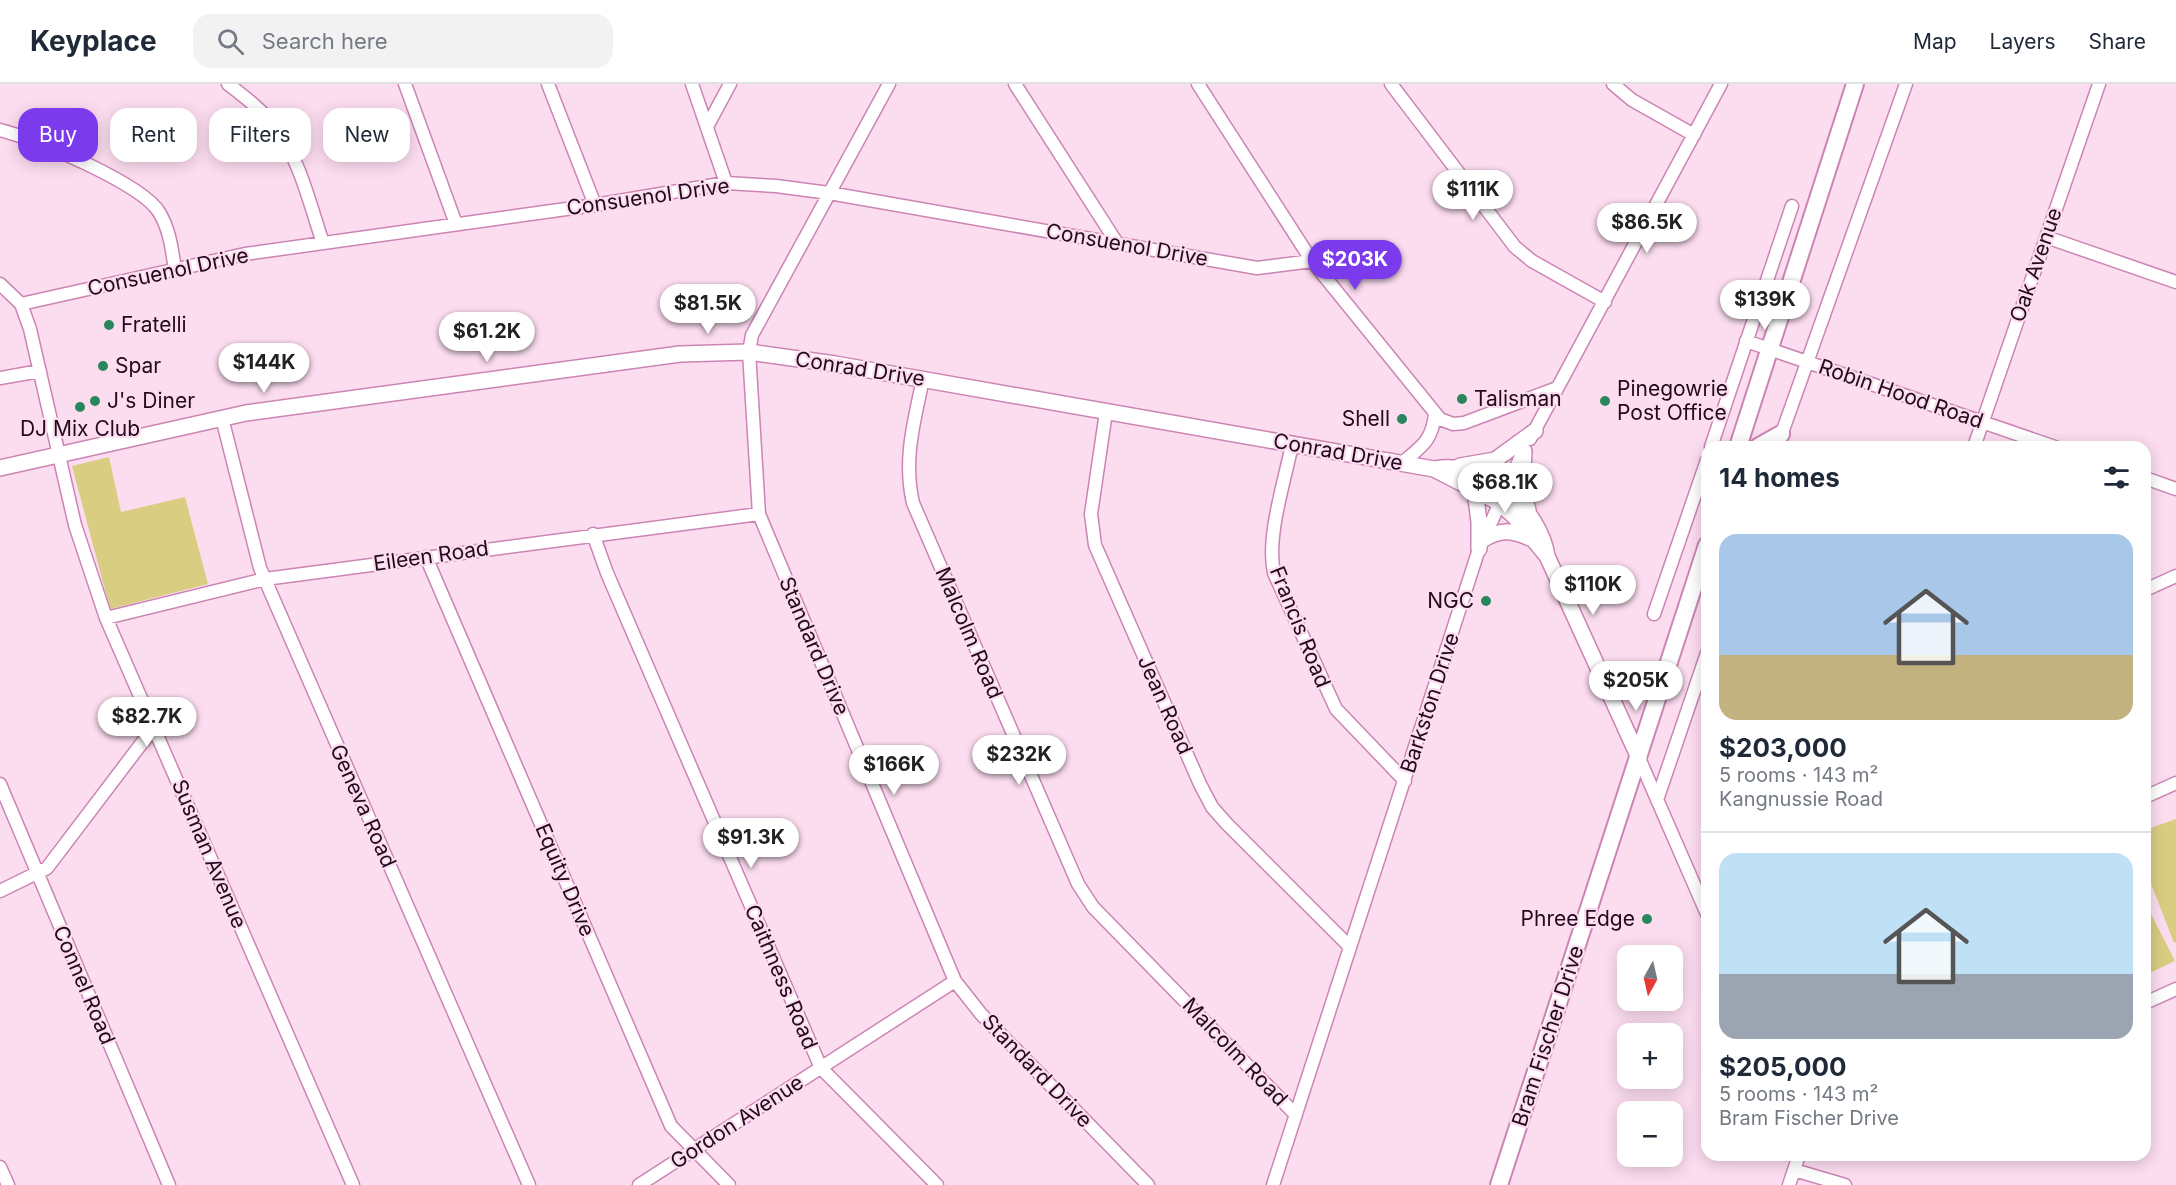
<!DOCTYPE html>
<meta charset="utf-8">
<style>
:root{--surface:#fff;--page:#f2f2f3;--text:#1f2937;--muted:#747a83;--line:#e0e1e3;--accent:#7c3aed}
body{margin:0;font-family:Inter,sans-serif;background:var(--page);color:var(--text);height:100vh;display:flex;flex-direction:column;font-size:22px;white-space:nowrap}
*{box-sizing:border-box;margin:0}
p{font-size:20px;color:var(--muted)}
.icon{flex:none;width:33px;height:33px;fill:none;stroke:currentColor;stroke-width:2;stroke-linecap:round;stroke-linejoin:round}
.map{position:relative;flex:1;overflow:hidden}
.details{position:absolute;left:1701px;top:357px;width:450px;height:720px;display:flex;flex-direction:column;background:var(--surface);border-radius:18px;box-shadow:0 3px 15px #0003}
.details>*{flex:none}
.banner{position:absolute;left:18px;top:24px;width:570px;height:54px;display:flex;gap:12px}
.needle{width:39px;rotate:188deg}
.buttons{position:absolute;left:1617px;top:861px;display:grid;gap:12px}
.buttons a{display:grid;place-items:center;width:66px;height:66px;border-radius:12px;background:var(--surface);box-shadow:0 3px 15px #0003;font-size:30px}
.price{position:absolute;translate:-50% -51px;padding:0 14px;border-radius:21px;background:#fff;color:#222;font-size:20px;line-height:39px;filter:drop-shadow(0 2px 3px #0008)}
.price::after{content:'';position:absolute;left:50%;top:36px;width:18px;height:14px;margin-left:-9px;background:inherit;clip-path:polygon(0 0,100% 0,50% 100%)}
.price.on{background:var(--accent);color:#fff}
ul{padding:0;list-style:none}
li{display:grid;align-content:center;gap:12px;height:318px;padding:0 18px}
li+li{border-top:2px solid var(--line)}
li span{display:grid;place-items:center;height:186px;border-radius:18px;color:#555}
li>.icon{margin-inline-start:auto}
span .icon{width:108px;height:108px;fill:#fffc;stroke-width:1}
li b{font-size:26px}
h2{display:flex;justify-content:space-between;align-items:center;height:72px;padding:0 18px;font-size:26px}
.chip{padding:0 21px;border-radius:18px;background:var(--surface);box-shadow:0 3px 15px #0003;font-size:21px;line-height:54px}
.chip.on{background:var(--accent);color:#fff}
header{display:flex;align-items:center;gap:36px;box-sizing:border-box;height:84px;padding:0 30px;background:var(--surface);border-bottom:2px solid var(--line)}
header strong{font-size:28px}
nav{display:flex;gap:33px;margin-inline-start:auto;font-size:21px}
.search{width:420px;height:54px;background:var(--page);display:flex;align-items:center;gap:15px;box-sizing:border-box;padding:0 21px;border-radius:18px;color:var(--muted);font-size:22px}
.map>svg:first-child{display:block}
.green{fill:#d9cd82}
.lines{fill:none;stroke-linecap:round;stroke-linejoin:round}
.minor-casing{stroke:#cc84b4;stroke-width:15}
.tertiary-casing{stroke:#cc84b4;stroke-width:18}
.secondary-casing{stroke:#cc84b4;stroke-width:20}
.minor{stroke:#fff;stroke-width:12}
.tertiary{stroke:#fff;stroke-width:15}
.secondary{stroke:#fff;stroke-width:16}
.poi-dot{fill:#2a875d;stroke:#fcddf0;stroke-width:2}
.labels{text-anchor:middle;stroke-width:4.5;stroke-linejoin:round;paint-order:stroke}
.street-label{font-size:21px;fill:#23091c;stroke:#fcddf0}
.poi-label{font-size:21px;fill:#23091c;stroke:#fcddf0;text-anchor:start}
</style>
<header>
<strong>Keyplace</strong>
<div class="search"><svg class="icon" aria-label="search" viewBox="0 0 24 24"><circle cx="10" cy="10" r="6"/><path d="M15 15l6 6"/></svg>Search here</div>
<nav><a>Map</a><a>Layers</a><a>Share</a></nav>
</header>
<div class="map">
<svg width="2176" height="1101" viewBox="0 0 2176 1101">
<rect width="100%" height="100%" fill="#fcddf0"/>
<path class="green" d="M 109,373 L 121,428 L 185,413 L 208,500 L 110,525 L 72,382 Z
M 2176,735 L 2176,858 L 2174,859 L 2145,784 L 2145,746 Z
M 2145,818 L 2175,877 L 2145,891 Z"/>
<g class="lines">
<g class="minor-casing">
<path id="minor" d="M 228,0 C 245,13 263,27 276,44 C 300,76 310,121 323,159
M 405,0 L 456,140
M 548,0 L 595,121
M 692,0 L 726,99
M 889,0 L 752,251 L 749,268 L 759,430 L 955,897 L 981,930 L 1148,1101
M 1015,0 L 1117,159
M 1198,0 L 1312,177 L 1440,335 L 1453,340 L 1464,339 L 1557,304
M 1391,0 L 1515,163 L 1532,177 L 1605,218
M 1613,0 L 1632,16 L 1694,51
M 708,41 L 730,0
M 0,46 C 34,54 142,100 159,128 C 170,146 172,166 175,186
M 2046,153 L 2176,198
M 0,200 L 21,220 L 30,245 L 75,441 L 106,534 L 353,1101
M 21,220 L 245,170 L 595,121 L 726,99 L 776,102 L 829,109 L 1257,184 L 1312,177
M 1746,257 L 2055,363
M 0,294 L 40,287
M 923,295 C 914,338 903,376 913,419 L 1078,800 L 1093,823 L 1296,1031
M 1106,328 L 1091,430 L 1095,461 L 1200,700 L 1212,723 L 1227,740 L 1350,863
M 222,334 L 260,484 L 529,1101
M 1530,355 L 1721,0
M 1292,360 C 1285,397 1266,452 1274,489 L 1336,625 L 1405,697
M 1711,363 L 1792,122
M 1777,363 L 1906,0
M 1974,363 L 2099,0
M 1402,379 C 1422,362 1432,357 1435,330
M 2145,394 L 2176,405
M 593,450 L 607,489 L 821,984 L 937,1101
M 426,473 L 671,1042 L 729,1101
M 2145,506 L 2176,492
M 1654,530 L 1707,376
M 106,534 L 265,495 L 759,430
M 1639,674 L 1707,830
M 0,700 L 169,1101
M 2145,713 L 2176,699
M 1657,716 L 1707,569
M 0,807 L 47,784 L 154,643
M 2145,919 L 2176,905
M 0,1083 L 8,1101
M 1794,1086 L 1845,1101
M 639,1101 L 955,897
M 1273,1101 L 1479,465 L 1522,370
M 1789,1101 L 1799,1071"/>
</g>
<g class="tertiary-casing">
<path id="tertiary" d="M 1524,367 L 1522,406 L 1528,426
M 1460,382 L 1495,376 L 1535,347
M 0,384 L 246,329 L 680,270 L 749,268 L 835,280 L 1434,385 L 1498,418 L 1514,432 L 1547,472
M 1434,385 C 1484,375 1540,425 1547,472 L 1639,674
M 1475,406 L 1479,438 L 1479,465
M 1482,456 C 1500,445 1511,446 1530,454"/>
</g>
<g class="secondary-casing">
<path id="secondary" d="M 1738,363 L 1855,0
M 1758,363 L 1781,350
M 1604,596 C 1629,605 1643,600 1666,587
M 1499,1101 L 1707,461"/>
</g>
<use href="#minor" class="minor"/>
<use href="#tertiary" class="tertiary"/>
<use href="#secondary" class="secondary"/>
</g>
<g class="poi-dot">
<circle cx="109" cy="241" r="6"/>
<circle cx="103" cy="282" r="6"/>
<circle cx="1462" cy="315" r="6"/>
<circle cx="95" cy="317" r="6"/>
<circle cx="1605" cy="317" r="6"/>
<circle cx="80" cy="323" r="6"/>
<circle cx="1402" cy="335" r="6"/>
<circle cx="1486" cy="517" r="6"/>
<circle cx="1647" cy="835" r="6"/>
</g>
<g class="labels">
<g class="street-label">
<text transform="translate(648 113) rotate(-8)" y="7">Consuenol Drive</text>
<text transform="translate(1127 161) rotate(10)" y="7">Consuenol Drive</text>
<text transform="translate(2036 181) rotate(-71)" y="7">Oak Avenue</text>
<text transform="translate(168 188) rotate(-12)" y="7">Consuenol Drive</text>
<text transform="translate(860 285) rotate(9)" y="7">Conrad Drive</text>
<text transform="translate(1901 310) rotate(19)" y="7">Robin Hood Road</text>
<text transform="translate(1338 368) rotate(10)" y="7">Conrad Drive</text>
<text transform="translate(431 472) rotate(-8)" y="7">Eileen Road</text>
<text transform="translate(1300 543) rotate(68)" y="7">Francis Road</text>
<text transform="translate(969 549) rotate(67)" y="7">Malcolm Road</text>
<text transform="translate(814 562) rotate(67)" y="7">Standard Drive</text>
<text transform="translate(1430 619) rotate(-72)" y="7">Barkston Drive</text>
<text transform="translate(1165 621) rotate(66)" y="7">Jean Road</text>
<text transform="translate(363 722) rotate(66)" y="7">Geneva Road</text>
<text transform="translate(209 770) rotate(67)" y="7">Susman Avenue</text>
<text transform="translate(565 796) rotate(67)" y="7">Equity Drive</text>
<text transform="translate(781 893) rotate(67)" y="7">Caithness Road</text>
<text transform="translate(84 901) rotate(67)" y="7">Connel Road</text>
<text transform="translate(1548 952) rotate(-72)" y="7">Bram Fischer Drive</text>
<text transform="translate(1235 968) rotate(46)" y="7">Malcolm Road</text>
<text transform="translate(1037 987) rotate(46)" y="7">Standard Drive</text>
<text transform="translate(737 1038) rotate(-33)" y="7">Gordon Avenue</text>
</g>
<g class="poi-label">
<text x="121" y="248">Fratelli</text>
<text x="115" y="289">Spar</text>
<text x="1617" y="312">Pinegowrie<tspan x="1617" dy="24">Post Office</tspan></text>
<text x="1474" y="322">Talisman</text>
<text x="107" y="324">J's Diner</text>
<text x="1390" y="342" text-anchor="end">Shell</text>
<text x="80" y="352" text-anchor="middle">DJ Mix Club</text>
<text x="1474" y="524" text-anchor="end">NGC</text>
<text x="1635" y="842" text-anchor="end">Phree Edge</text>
</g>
</g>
</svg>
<div class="buttons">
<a><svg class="needle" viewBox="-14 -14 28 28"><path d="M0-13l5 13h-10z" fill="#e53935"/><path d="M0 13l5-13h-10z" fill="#747a83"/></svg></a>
<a>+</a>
<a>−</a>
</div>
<b class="price" style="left:1473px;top:137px">$111K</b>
<b class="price" style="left:1647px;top:170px">$86.5K</b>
<b class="price on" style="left:1355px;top:207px">$203K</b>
<b class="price" style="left:1765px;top:247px">$139K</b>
<b class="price" style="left:708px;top:251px">$81.5K</b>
<b class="price" style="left:487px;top:279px">$61.2K</b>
<b class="price" style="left:264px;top:310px">$144K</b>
<b class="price" style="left:1505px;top:430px">$68.1K</b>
<b class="price" style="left:1593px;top:532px">$110K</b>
<b class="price" style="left:1636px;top:628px">$205K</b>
<b class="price" style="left:147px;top:664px">$82.7K</b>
<b class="price" style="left:1019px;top:702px">$232K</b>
<b class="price" style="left:894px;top:712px">$166K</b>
<b class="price" style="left:751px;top:785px">$91.3K</b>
<div class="banner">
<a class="chip on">Buy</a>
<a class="chip">Rent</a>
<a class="chip">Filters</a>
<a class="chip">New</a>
</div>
<section class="details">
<h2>14 homes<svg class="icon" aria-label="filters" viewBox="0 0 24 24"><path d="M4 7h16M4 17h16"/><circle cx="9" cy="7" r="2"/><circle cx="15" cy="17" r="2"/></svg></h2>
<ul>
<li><span style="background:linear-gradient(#a9c7e8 65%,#c2b280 0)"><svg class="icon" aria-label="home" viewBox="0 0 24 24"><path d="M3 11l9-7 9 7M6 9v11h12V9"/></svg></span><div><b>$203,000</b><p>5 rooms · 143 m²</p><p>Kangnussie Road</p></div></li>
<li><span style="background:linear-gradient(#bfe0f5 65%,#9aa5b1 0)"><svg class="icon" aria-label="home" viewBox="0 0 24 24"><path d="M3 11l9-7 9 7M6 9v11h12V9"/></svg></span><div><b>$205,000</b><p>5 rooms · 143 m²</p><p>Bram Fischer Drive</p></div></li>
</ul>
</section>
</div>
